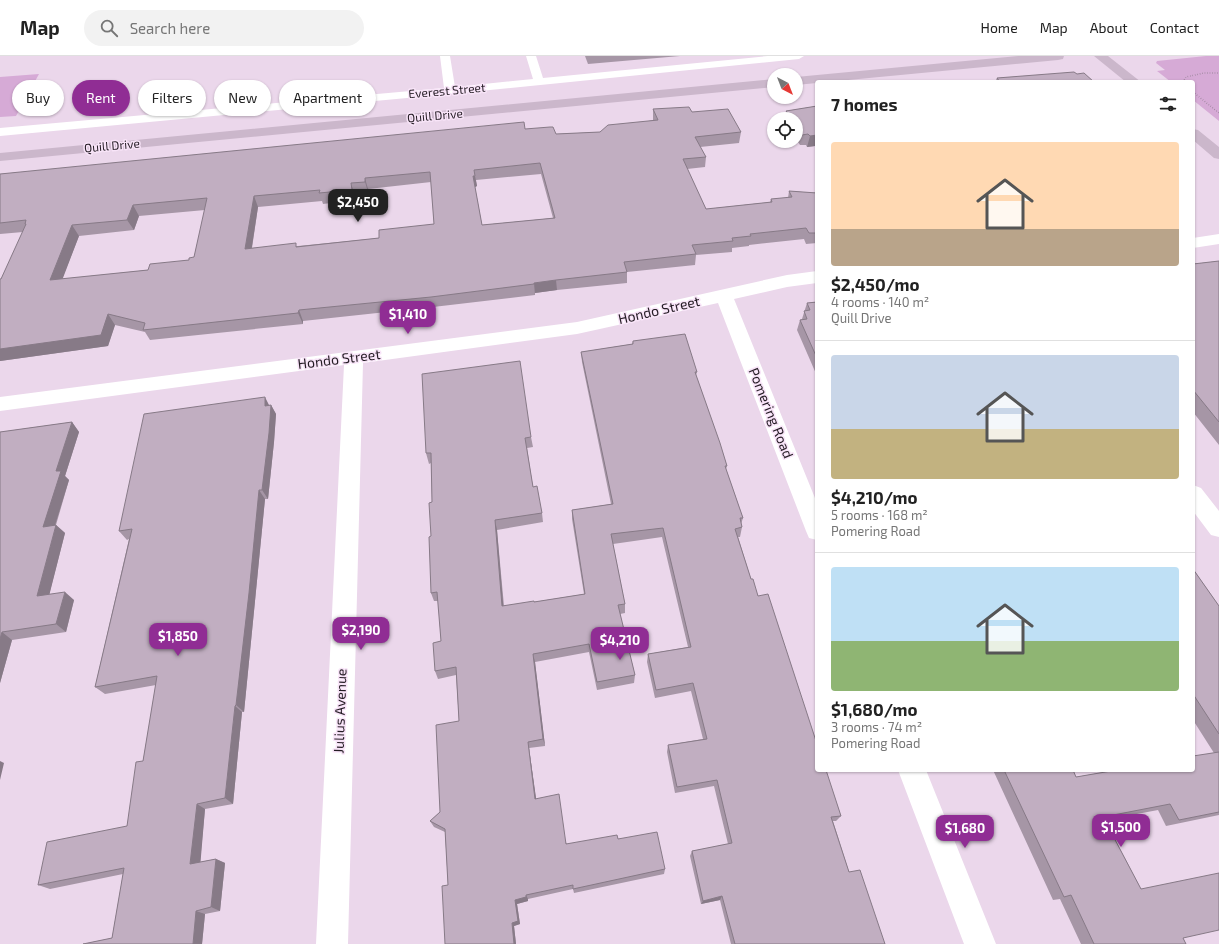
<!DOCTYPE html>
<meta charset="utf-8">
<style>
:root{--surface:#fff;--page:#f2f2f2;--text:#222;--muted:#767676;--line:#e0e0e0;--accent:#902d94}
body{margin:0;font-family:"Exo 2",sans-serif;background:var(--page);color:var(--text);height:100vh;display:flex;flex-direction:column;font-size:15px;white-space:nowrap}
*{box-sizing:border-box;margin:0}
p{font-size:13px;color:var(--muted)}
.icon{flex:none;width:22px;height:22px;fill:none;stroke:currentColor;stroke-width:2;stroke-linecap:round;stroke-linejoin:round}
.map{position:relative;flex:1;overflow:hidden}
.panel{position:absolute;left:815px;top:24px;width:380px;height:692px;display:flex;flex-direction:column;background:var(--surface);border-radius:4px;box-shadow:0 1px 3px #0004}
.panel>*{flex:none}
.top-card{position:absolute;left:12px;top:24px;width:380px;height:36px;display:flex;gap:8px}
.needle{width:26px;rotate:138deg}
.buttons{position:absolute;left:767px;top:12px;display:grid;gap:8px}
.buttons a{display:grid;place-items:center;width:36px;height:36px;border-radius:50%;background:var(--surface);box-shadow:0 1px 3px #0004;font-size:20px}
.price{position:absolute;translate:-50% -34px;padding:0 9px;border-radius:8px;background:var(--accent);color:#fff;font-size:13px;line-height:26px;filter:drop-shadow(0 1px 2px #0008)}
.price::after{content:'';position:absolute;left:50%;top:24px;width:12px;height:9px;margin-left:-6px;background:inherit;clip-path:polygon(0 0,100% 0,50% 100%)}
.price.active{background:#222;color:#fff}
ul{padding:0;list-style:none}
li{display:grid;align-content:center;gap:8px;height:212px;padding:0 16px}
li+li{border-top:1px solid var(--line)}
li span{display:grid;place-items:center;height:124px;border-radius:4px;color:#555}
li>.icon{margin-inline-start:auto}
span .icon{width:72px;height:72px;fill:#fffc;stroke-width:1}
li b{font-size:17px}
h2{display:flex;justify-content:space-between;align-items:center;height:48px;padding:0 16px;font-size:17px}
.pill{padding:0 14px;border-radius:18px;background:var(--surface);box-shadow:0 1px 3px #0004;font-size:14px;line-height:36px}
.pill.active{background:var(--accent);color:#fff}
header{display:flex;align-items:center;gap:24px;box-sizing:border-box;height:56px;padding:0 20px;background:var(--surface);border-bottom:1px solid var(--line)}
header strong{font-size:19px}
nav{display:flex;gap:22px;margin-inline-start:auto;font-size:14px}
.search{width:280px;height:36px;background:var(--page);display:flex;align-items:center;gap:10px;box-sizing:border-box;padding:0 14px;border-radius:22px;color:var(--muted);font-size:15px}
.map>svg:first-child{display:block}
.green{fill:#d6aad6}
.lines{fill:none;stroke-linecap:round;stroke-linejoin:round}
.path{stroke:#897b89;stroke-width:1.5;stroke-dasharray:0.5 2;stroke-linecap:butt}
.lane{fill:#fff;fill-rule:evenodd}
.street{fill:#fff;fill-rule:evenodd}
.secondary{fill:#cbb7cb;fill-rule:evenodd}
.wall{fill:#a696a6;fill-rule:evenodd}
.shaded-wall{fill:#877a87}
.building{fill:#c1aec1;stroke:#877a87;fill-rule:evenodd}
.labels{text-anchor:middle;stroke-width:3;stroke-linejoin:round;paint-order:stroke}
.far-street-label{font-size:12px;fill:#241c24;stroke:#f8e4f8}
.street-label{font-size:14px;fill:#241c24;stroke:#f8e4f8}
</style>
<header>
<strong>Map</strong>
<div class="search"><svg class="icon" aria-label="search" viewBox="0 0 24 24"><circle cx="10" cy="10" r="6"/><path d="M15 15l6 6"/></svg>Search here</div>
<nav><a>Home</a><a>Map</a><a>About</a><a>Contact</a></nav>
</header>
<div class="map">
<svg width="1219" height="888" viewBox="0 0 1219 888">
<rect width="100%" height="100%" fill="#ebd7eb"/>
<path class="green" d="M 1206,0 L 1219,0 L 1219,65 L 1193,44 L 1193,26 L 1171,26 L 1157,15 L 1165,14 L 1156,7 L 1157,5 Z
M 39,18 L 16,60 L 0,61 L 0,21 Z"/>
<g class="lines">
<path class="path" d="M 1183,26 L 1186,21 L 1204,17 L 1219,17
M 1193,36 L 1219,57"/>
<path class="lane" d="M 440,0 L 450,0 L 455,31 L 533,23 L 526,0 L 536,0 L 543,22 L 768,0 L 804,0 L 799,3 L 450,38 L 0,80 L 0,72 L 444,32 Z"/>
<path class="street" d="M 1219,178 L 1219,188 L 1193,192 L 1193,182 Z
M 817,215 L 817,227 L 787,231 L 734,243 L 817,447 L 817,484 L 809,482 L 806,475 L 718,247 L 577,278 L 363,307 L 348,888 L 316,888 L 344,309 L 0,355 L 0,341 L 577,266 L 787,219 Z
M 1193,429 L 1201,432 L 1219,455 L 1219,481 L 1211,479 L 1193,455 Z
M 898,714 L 926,714 L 996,888 L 964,888 Z"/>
<path class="secondary" d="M 1018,0 L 1064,0 L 1063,3 L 1058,4 L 796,29 L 796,21 Z
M 1094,0 L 1108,0 L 1141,26 L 1126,26 Z
M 774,23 L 774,31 L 0,105 L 0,97 Z
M 1193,73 L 1198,74 L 1219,91 L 1219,103 L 1214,102 L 1193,84 Z"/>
</g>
<path class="wall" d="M 585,0 L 680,0 L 588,8 Z
M 1077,18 L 1094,26 L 995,26 L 997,22 Z
M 817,50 L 817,93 L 815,90 L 807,91 L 806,89 L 800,89 L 796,83 L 796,63 L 785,63 L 786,55 Z
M 653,53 L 692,56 L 741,76 L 739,87 L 700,91 L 706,101 L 705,111 L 687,113 L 706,153 L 770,146 L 771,143 L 788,142 L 789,135 L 816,137 L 817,134 L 817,187 L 806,188 L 804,183 L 749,189 L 749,190 L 732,192 L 732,196 L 696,199 L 695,209 L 627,216 L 627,227 L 557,234 L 535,237 L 535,239 L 433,251 L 303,265 L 303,268 L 150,284 L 145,276 L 115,269 L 108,290 L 0,305 L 0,223 L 1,223 L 23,176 L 0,178 L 0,118 L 525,73 L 556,78 L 600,76 L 653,64 ZM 541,118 L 553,162 L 482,169 L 475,131 L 477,130 L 476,124 ZM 431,126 L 434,168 L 379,182 L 298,190 L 252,192 L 258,151 L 322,145 L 323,148 L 355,144 L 354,138 L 368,136 L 368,133 ZM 205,154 L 194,201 L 189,204 L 148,214 L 62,223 L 79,180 L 134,174 L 139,160 Z
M 1219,205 L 1219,389 L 1193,356 L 1193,208 Z
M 817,246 L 817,320 L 797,274 L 800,264 L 802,263 L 807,247 Z
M 633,285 L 697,316 L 696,319 L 727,410 L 726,413 L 743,462 L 741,468 L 742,471 L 740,481 L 738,481 L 751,523 L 758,540 L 841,760 L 836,765 L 833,765 L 849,816 L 885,888 L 731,888 L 720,844 L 701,848 L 690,800 L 692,795 L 728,788 L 714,730 L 675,737 L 667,696 L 668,689 L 703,683 L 691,635 L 655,642 L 647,606 L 648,598 L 688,591 L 662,481 L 613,488 L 625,548 L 625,557 L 620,558 L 635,619 L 634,627 L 597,634 L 589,596 L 535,606 L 545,690 L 529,692 L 536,743 L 567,788 L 618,783 L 665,813 L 664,818 L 574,837 L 573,833 L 528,843 L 528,845 L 517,848 L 520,868 L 514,870 L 516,888 L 445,888 L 448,829 L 445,776 L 434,771 L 430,765 L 440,756 L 459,665 L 456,619 L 438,623 L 435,615 L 441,585 L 438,545 L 434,545 L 431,537 L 432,446 L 431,407 L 429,408 L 426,397 L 531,381 L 533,391 L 527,392 L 533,431 L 542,457 L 543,466 L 497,474 L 504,550 L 534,546 L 584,538 L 572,463 L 572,454 L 611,448 L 582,306 L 581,296 L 632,288 Z
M 269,349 L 271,349 L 276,358 L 274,386 L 268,443 L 265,443 L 255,545 L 244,656 L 242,656 L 233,748 L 205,753 L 200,806 L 216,803 L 225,807 L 220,855 L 205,858 L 202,888 L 83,888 L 112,882 L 123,818 L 50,833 L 38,829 L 127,770 L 143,705 L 156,629 L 105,638 L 95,631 L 129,483 L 127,484 L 119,475 Z
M 72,366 L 79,376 L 65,420 L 69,424 L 56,469 L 65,477 L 49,539 L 74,544 L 66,576 L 12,584 L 0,627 L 0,376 Z
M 1193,513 L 1219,550 L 1219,759 L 1166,770 L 1158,754 L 1105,764 L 1141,833 L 1183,882 L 1186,888 L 1081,888 L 1060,843 L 1053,844 L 993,714 L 1073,714 L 1076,721 L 1214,697 L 1193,664 Z"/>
<path class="shaded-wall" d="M 817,79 L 815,90 L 807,91 L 810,80 Z
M 473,120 L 475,120 L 477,130 L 475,131 Z
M 365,122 L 368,133 L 368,136 L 365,126 Z
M 351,127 L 354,138 L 355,144 L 352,134 Z
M 254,140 L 258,151 L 250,203 L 245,193 Z
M 133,149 L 139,160 L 134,174 L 127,164 Z
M 72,169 L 79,180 L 58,235 L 50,224 Z
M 556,224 L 557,234 L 535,237 L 535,239 L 534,227 Z
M 299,254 L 303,265 L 303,268 L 298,257 Z
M 108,258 L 115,269 L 108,290 L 0,305 L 0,293 Z
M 265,341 L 270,351 L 265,350 Z
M 271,349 L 276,358 L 274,386 L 268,443 L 262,434 Z
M 72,366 L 79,376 L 65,420 L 69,424 L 52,479 L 43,471 L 56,415 Z
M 259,434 L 265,443 L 255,545 L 244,656 L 236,649 Z
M 495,464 L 497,474 L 504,559 L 502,550 Z
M 56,469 L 65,477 L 47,548 L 37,540 Z
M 65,536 L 74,544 L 66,576 L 56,568 Z
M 2,576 L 12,584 L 0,627 L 0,583 Z
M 533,598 L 535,606 L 545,690 L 543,683 Z
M 235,650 L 242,656 L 233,748 L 225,742 Z
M 528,686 L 529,692 L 537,749 L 535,743 Z
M 0,705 L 4,707 L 0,724 Z
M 197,748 L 205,753 L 200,812 L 190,808 Z
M 216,803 L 225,807 L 220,855 L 211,851 Z
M 526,839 L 528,843 L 528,845 L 517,848 L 520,868 L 514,870 L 516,888 L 514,888 L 512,867 L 515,844 Z
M 722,840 L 720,844 L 701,848 L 703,845 Z
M 196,855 L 205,858 L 202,888 L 193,888 Z"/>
<path class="building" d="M 1074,16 L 1077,18 L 1084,17 L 1094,26 L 1000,26 L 997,22 Z
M 817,50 L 817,79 L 810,80 L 808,78 L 802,79 L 796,69 L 796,63 L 792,63 L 786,55 Z
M 689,51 L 692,56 L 728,53 L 741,76 L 695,81 L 706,101 L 683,103 L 706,153 L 772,146 L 771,143 L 792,141 L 789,135 L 817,137 L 817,177 L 809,177 L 806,172 L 750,178 L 751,180 L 732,182 L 733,185 L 692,189 L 696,198 L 624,206 L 627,216 L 556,224 L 534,227 L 534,228 L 431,241 L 299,254 L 298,257 L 143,274 L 145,267 L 108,258 L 101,279 L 0,293 L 0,223 L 1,223 L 26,168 L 25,168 L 26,164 L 0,167 L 0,118 L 524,66 L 525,73 L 550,71 L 553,71 L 556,78 L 600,76 L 608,69 L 658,64 L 653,53 ZM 540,107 L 555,162 L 482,169 L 473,120 L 475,120 L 474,114 ZM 430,116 L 434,168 L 379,174 L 379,182 L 296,191 L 296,187 L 245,193 L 254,140 L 320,134 L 319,137 L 352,134 L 351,127 L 365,126 L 365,122 ZM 207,142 L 194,201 L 189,202 L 189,204 L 150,208 L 148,214 L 50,224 L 72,169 L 127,164 L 133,149 Z
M 1219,205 L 1219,366 L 1193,334 L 1193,208 Z
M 817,246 L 817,302 L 800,264 L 807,263 L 804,255 L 810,254 L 807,247 Z
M 685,278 L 697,316 L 695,316 L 720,387 L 727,410 L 725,410 L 743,462 L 740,462 L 742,471 L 735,473 L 751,523 L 753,523 L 758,540 L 768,538 L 817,688 L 817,714 L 826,714 L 841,760 L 831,761 L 849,816 L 860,814 L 885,888 L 735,888 L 722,840 L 703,845 L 692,795 L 732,787 L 717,724 L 677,731 L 668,689 L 707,683 L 693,627 L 656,634 L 648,598 L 691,591 L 663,472 L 611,478 L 625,548 L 618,549 L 635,619 L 597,626 L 589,588 L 533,598 L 543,683 L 528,686 L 535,743 L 559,738 L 566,788 L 617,779 L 618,783 L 657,776 L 665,813 L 573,833 L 573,829 L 526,839 L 526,841 L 515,844 L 518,865 L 512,867 L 514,888 L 445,888 L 442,830 L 448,829 L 445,773 L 430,765 L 440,756 L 436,669 L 459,665 L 456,611 L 435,615 L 433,587 L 441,585 L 437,536 L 431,537 L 429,481 L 431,480 L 429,447 L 432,446 L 431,397 L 426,397 L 422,318 L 520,305 L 531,381 L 525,382 L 533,431 L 537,430 L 542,457 L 495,464 L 502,550 L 534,545 L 534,546 L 585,538 L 572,454 L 613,448 L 581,296 L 633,288 L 633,285 Z
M 265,341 L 265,350 L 271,349 L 269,377 L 262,434 L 259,434 L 249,537 L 236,649 L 235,650 L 225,742 L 197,748 L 190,808 L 216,803 L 211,851 L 196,855 L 193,888 L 83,888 L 112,882 L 124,812 L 38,829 L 47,786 L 127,770 L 136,706 L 143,705 L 157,620 L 95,631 L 132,473 L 119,475 L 144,358 Z
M 72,366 L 56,415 L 61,415 L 43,471 L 56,469 L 37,540 L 65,536 L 56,568 L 2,576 L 0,583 L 0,376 Z
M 1193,513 L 1219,550 L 1219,678 L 1193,638 Z
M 1219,696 L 1219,756 L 1179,764 L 1170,748 L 1103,761 L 1141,833 L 1219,817 L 1219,874 L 1183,882 L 1186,888 L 1094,888 L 1071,839 L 1064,841 L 1004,714 L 1073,714 L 1076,721 L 1117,714 L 1193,714 L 1193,700 Z"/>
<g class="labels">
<g class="far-street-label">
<text transform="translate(447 35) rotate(-5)" y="4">Everest Street</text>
<text transform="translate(435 60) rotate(-5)" y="4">Quill Drive</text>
<text transform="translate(112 90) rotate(-5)" y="4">Quill Drive</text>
</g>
<g class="street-label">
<text transform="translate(659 254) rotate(-13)" y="5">Hondo Street</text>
<text transform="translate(339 303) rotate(-7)" y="5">Hondo Street</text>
<text transform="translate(771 357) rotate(68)" y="5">Pomering Road</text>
<text transform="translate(340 655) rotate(-88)" y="5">Julius Avenue</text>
</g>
</g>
</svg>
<div class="buttons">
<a><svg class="needle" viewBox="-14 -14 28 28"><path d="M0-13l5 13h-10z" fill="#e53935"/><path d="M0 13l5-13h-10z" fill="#767676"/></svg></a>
<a><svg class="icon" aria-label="locate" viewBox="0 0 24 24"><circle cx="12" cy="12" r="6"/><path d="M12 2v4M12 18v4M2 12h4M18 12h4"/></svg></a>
</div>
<b class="price active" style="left:358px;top:167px">$2,450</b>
<b class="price" style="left:408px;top:279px">$1,410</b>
<b class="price" style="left:361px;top:595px">$2,190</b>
<b class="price" style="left:178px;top:601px">$1,850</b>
<b class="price" style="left:620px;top:605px">$4,210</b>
<b class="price" style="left:1121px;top:792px">$1,500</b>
<b class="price" style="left:965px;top:793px">$1,680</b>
<div class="top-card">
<a class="pill">Buy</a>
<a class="pill active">Rent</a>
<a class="pill">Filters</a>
<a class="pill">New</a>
<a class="pill">Apartment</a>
</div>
<section class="panel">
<h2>7 homes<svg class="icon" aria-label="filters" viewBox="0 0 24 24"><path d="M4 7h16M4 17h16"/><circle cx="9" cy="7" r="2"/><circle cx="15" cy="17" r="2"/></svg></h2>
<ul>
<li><span style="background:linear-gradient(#ffd9b3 70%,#b9a48a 0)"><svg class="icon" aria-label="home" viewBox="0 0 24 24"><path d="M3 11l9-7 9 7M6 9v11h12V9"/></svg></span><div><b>$2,450/mo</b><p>4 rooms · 140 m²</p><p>Quill Drive</p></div></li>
<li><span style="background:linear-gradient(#c9d6e8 60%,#c2b280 0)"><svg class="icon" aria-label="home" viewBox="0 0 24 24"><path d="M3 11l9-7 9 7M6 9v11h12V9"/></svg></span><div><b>$4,210/mo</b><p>5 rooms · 168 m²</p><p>Pomering Road</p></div></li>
<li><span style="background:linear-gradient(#bfe0f5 60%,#8fb573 0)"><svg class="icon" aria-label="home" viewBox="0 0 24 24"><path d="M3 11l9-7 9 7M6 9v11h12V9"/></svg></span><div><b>$1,680/mo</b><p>3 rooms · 74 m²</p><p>Pomering Road</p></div></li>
</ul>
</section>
</div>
